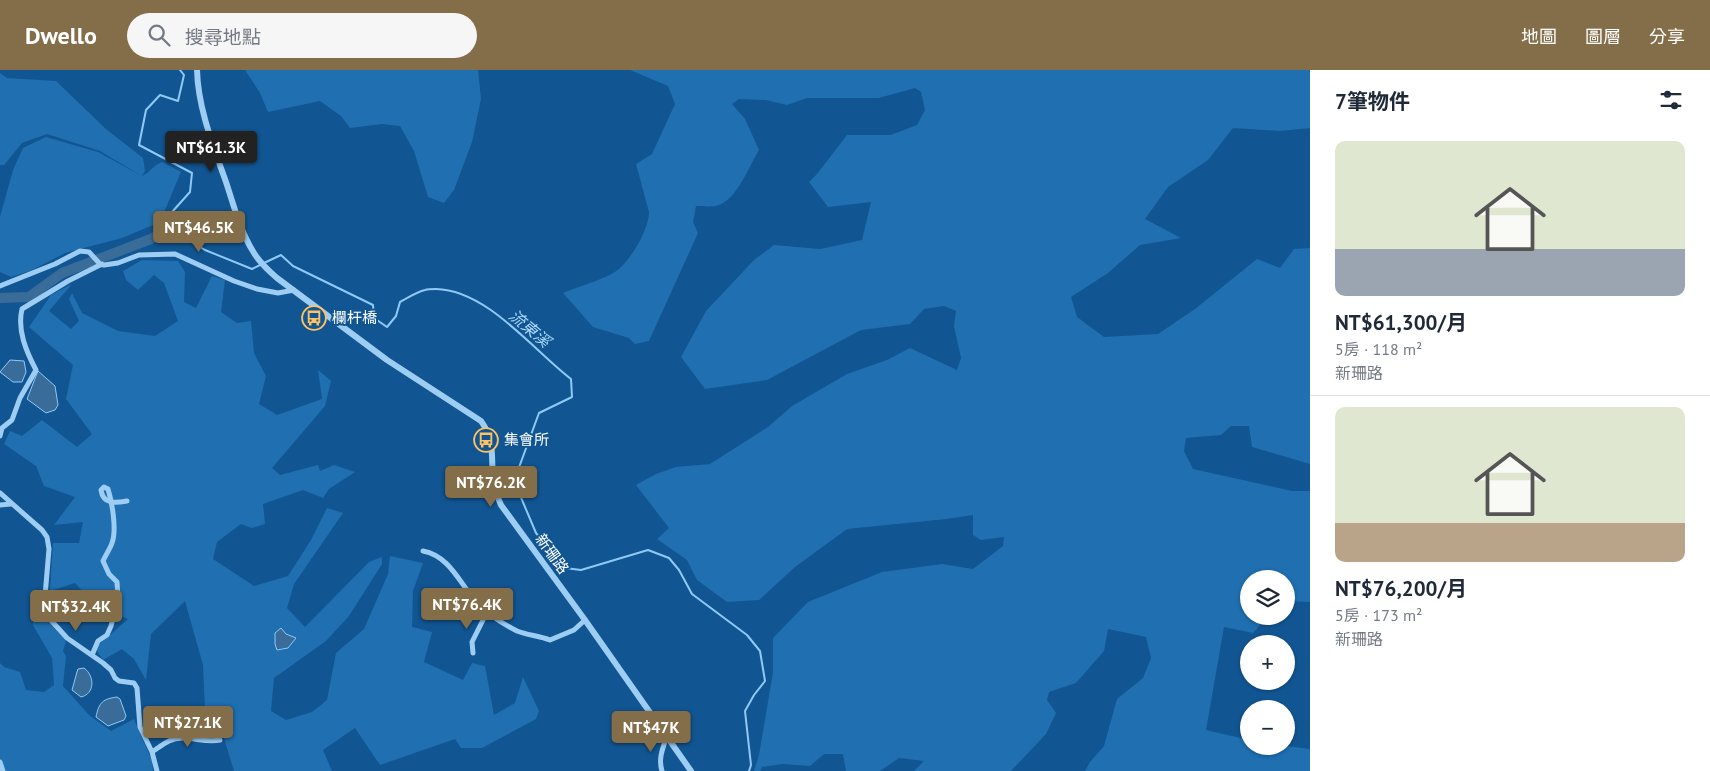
<!DOCTYPE html>
<html lang="zh-TW">
<meta charset="utf-8">
<style>
:root{--surface:#fff;--page:#f6f6f7;--text:#1f2937;--muted:#747a83;--line:#e0e1e3;--accent:#846e49}
body{margin:0;font-family:"PT Sans","Noto Sans TC",sans-serif;background:var(--page);color:var(--text);height:100vh;display:flex;flex-direction:column;font-size:19px;white-space:nowrap}
*{box-sizing:border-box;margin:0}
p{font-size:16px;color:var(--muted)}
.icon{flex:none;width:28px;height:28px;fill:none;stroke:currentColor;stroke-width:2;stroke-linecap:round;stroke-linejoin:round}
.map{position:relative;flex:1;overflow:hidden}
.details{display:flex;flex-direction:column;background:var(--surface);width:400px}
.details>*{flex:none}
.tools{position:absolute;left:1240px;top:500px;display:grid;gap:10px}
.tools a{display:grid;place-items:center;width:55px;height:55px;border-radius:50%;background:var(--surface);box-shadow:0 1px 4px #0004;font-size:25px}
.price{position:absolute;translate:-50% -42px;padding:0 11px;border-radius:5px;background:var(--accent);color:#fff;font-size:16px;line-height:32px;filter:drop-shadow(0 1px 2px #0008)}
.price::after{content:'';position:absolute;left:50%;top:30px;width:15px;height:11px;margin-left:-8px;background:inherit;clip-path:polygon(0 0,100% 0,50% 100%)}
.price.active{background:#222;color:#fff}
ul{padding:0;list-style:none}
li{display:grid;align-content:center;gap:10px;height:265px;padding:0 25px}
li+li{border-top:1px solid var(--line)}
li span{display:grid;place-items:center;height:155px;border-radius:10px;color:#555}
li>.icon{margin-inline-start:auto}
span .icon{width:90px;height:90px;fill:#fffc;stroke-width:1}
li b{font-size:21px}
h2{display:flex;justify-content:space-between;align-items:center;height:60px;padding:0 25px;font-size:21px}
header{display:flex;align-items:center;gap:30px;box-sizing:border-box;height:70px;padding:0 25px;background:var(--accent);color:#fff}
header strong{font-size:24px}
nav{display:flex;gap:28px;margin-inline-start:auto;font-size:18px}
.search{width:350px;height:45px;background:var(--page);display:flex;align-items:center;gap:12px;box-sizing:border-box;padding:0 18px;border-radius:28px;color:var(--muted);font-size:19px}
main{display:flex;flex:1;min-height:0}
.map>svg:first-child{display:block}
.green{fill:#1f6fb1}
.water{fill:#3a6c99;stroke:#8fc9f7}
.lines{fill:none;stroke-linecap:round;stroke-linejoin:round}
.stream{stroke:#8fc9f7;stroke-width:2}
.river{stroke:#3a6c99;stroke-width:10}
.minor{stroke:#9ecdf3;stroke-width:5}
.tertiary{stroke:#9ecdf3;stroke-width:6}
.labels{text-anchor:middle;stroke-width:4;stroke-linejoin:round;paint-order:stroke}
.poi-label{font-size:15px;fill:#fff;stroke:#115693;text-anchor:start}
.street-label{font-size:15px;fill:#fff;stroke:#115693}
.water-label{font-size:16px;font-style:italic;fill:#aad6fa;stroke:#115693}
</style>
<header>
<strong>Dwello</strong>
<div class="search"><svg class="icon" aria-label="search" viewBox="0 0 24 24"><circle cx="10" cy="10" r="6"/><path d="M15 15l6 6"/></svg>搜尋地點</div>
<nav><a>地圖</a><a>圖層</a><a>分享</a></nav>
</header>
<main>
<div class="map">
<svg width="1310" height="701" viewBox="0 0 1310 701">
<rect width="100%" height="100%" fill="#115693"/>
<path class="green" d="M 245,0 L 478,0 L 481,29 L 472,72 L 454,120 L 444,133 L 428,127 L 414,81 L 400,56 L 382,54 L 350,58 L 341,46 L 320,31 L 268,42 L 260,23 Z
M 630,0 L 1310,0 L 1310,58 L 1280,61 L 1233,58 L 1208,90 L 1168,117 L 1145,149 L 1181,168 L 1140,175 L 1108,203 L 1071,227 L 1077,247 L 1104,267 L 1158,264 L 1195,239 L 1257,189 L 1280,198 L 1294,179 L 1310,178 L 1310,394 L 1252,377 L 1249,356 L 1231,356 L 1221,365 L 1186,368 L 1184,381 L 1193,399 L 1292,421 L 1310,421 L 1310,532 L 1286,531 L 1286,509 L 1249,509 L 1249,546 L 1268,546 L 1253,563 L 1224,557 L 1206,660 L 1249,670 L 1249,676 L 1286,676 L 1310,679 L 1310,701 L 1085,701 L 1090,692 L 1104,676 L 1117,629 L 1143,608 L 1151,588 L 1146,567 L 1108,559 L 1104,581 L 1076,613 L 1049,622 L 1047,630 L 1056,643 L 1046,664 L 1011,701 L 914,701 L 924,691 L 899,688 L 880,701 L 846,701 L 843,684 L 824,684 L 810,696 L 783,694 L 762,697 L 760,701 L 754,701 L 759,685 L 773,602 L 773,568 L 808,532 L 882,502 L 942,494 L 973,499 L 1003,476 L 1004,467 L 981,470 L 973,465 L 973,445 L 946,449 L 847,459 L 795,497 L 759,530 L 727,532 L 697,510 L 687,490 L 657,469 L 669,458 L 636,415 L 656,404 L 676,397 L 710,394 L 768,357 L 792,336 L 847,304 L 887,290 L 910,278 L 957,300 L 961,288 L 954,256 L 956,241 L 944,236 L 924,239 L 910,254 L 861,260 L 767,310 L 705,319 L 681,287 L 706,241 L 754,190 L 774,175 L 820,179 L 862,170 L 871,132 L 828,137 L 809,112 L 817,104 L 847,65 L 891,65 L 917,55 L 925,40 L 921,22 L 915,18 L 879,28 L 807,28 L 787,35 L 766,30 L 739,29 L 732,34 L 745,49 L 759,80 C 750,95 738,125 723,133 C 716,138 704,136 696,136 L 693,152 L 698,163 L 649,271 L 635,274 L 629,268 L 593,257 L 563,223 C 579,216 600,211 615,202 C 629,193 649,160 649,142 L 636,94 L 652,84 L 675,34 L 668,16 Z
M 0,3 L 7,8 L 56,11 L 106,59 L 143,88 L 145,101 L 142,106 C 151,102 154,94 163,92 L 181,102 L 160,152 L 122,168 L 65,183 L 30,201 L 11,207 L 0,202 L 0,147 L 13,100 L 23,78 L 46,67 L 98,82 L 142,106 L 100,81 L 47,64 L 22,73 L 4,95 L 0,95 Z
M 142,190 L 178,191 L 185,202 L 184,232 L 196,238 L 212,206 L 225,210 L 221,242 L 237,253 L 251,251 L 254,283 L 266,306 L 259,334 L 277,345 L 322,329 L 318,300 L 331,311 L 325,336 L 272,398 L 280,405 L 318,395 L 320,401 L 334,395 L 355,402 L 329,419 L 323,428 L 303,420 L 263,434 L 265,454 L 252,458 L 241,454 L 217,472 L 213,489 L 254,516 L 288,506 L 311,470 L 327,438 L 343,443 L 294,514 L 287,538 L 305,557 L 369,492 L 382,487 L 382,494 L 349,546 L 326,571 L 274,608 L 271,641 L 286,650 L 312,642 L 327,630 L 336,583 L 364,559 L 388,504 L 390,486 L 423,493 L 413,521 L 412,557 L 432,562 L 424,592 L 463,610 L 472,593 L 485,596 L 494,645 L 515,633 L 523,607 L 539,641 L 536,649 L 482,678 L 461,678 L 455,669 L 380,695 L 355,658 L 323,680 L 332,701 L 234,701 L 223,665 L 205,640 L 203,595 L 185,531 L 151,564 L 146,610 L 134,589 L 122,579 L 103,590 L 95,578 L 128,549 L 96,536 L 75,513 L 50,521 L 53,473 L 79,473 L 83,452 L 54,455 L 75,427 L 44,416 L 36,396 L 4,374 L 10,361 L 22,366 L 42,350 L 77,377 L 92,364 L 66,329 L 73,295 L 29,257 L 51,225 L 72,214 L 49,241 L 71,259 L 79,251 L 69,229 L 72,223 L 82,243 L 118,261 L 155,266 L 178,251 L 164,213 L 154,205 L 138,220 L 126,210 L 123,201 Z
M 35,539 L 38,540 L 66,571 L 63,581 L 66,586 L 63,616 L 90,646 L 111,661 L 134,649 L 152,691 L 153,701 L 0,701 L 0,593 L 4,597 L 20,602 L 26,620 L 44,622 L 54,615 L 52,588 L 33,555 L 33,541 Z"/>
<path class="water" d="M 10,290 L 24,291 L 26,302 L 22,312 L 13,312 L 0,302 Z
M 38,301 L 55,316 L 58,335 L 55,340 L 46,343 L 27,329 Z
M 57,522 L 62,522 L 66,527 L 62,542 L 53,543 C 51,535 52,529 57,522 Z
M 281,558 L 286,564 L 296,568 L 288,578 L 277,580 L 275,574 L 275,563 Z
M 84,598 C 95,606 95,624 81,627 L 72,620 L 77,602 L 78,599 Z
M 117,627 L 120,629 L 126,646 L 124,650 L 108,656 L 96,647 C 99,632 103,629 117,627 Z"/>
<g class="lines">
<path class="stream" d="M 180,0 L 184,5 L 178,31 L 160,25 L 146,40 L 139,75 L 192,103 L 190,122 L 172,142 L 169,158 L 205,180 L 252,199 L 260,195
M 264,193 L 281,185 L 293,196 L 373,235 L 374,248 L 387,257 L 396,246 L 400,232 C 408,228 416,222 425,220 C 428,219 432,219 436,219 C 487,220 533,280 571,309 L 572,327 L 539,343 L 514,411 L 536,463 L 565,498 L 581,500 L 648,480 L 669,488 L 679,500 L 692,524 L 747,565 L 760,581 L 765,611 L 754,625 L 745,641 L 751,695 L 749,701"/>
<path class="river" d="M 0,228 L 29,227 L 62,203 L 151,169 L 169,158"/>
<path class="minor" d="M 0,216 L 55,194 L 80,181 L 89,182 L 100,194 L 104,195 L 118,193 L 139,185 L 175,184 L 234,211 L 257,219 L 278,223 L 294,220
M 0,366 L 2,358 L 12,350 L 20,328 L 36,300 C 26,281 17,260 22,239 L 68,211 L 102,194
M 0,423 L 42,460 L 47,467 L 49,479 L 44,538 L 48,547 L 67,568 L 103,593 L 111,600 L 115,608 L 119,611 L 134,613 L 137,618 L 140,657 L 152,682 L 157,701
M 0,435 L 11,434
M 423,481 C 455,487 463,525 488,543 C 496,549 507,556 517,561 C 527,565 540,566 550,570 L 574,560 L 585,550
M 473,583 L 472,572 L 487,542
M 92,585 L 98,571 L 107,565 L 111,556 L 118,529 L 117,512 L 109,504 L 103,491 C 106,484 110,479 112,473 C 117,460 112,432 108,419 L 104,417 L 101,420 C 103,435 116,433 127,431
M 152,682 C 158,678 163,674 169,671 C 185,663 203,674 220,670
M 0,692 L 3,701
M 662,701 C 658,688 663,678 667,666"/>
<path class="tertiary" d="M 197,0 C 198,38 213,75 226,112 C 234,136 240,161 254,183 C 260,193 269,201 277,208 L 387,290 L 481,351 C 495,370 491,385 493,408 C 494,417 497,426 501,435 L 585,550 L 691,701"/>
</g>
<defs>
<g id="bus-ring" transform="scale(1.25)"><circle r="9.5" fill="#115693" stroke="#ffc260" stroke-width="1.5"/><path d="M-5-6H5V4H4V6H2V4H-2V6H-4V4H-5ZM-3.5-4V0h7V-4ZM-3.5 1.2v1.5H-2V1.2ZM2 1.2v1.5H3.5V1.2Z" fill="#ffc260"/></g>
</defs>
<g fill-rule="evenodd">
<use href="#bus-ring" x="314" y="248"/>
<use href="#bus-ring" x="486" y="370"/>
</g>
<g class="labels">
<g class="poi-label">
<text x="332" y="253">欄杆橋</text>
<text x="504" y="375">集會所</text>
</g>
<g class="street-label">
<text transform="translate(552 484) rotate(54)" y="5">新珊路</text>
</g>
<g class="water-label">
<text transform="translate(530 258) rotate(40)" y="6">流東溪</text>
</g>
</g>
</svg>
<div class="tools">
<a><svg class="icon" aria-label="layers" viewBox="0 0 24 24"><path d="M12 4l9 5-9 5-9-5zM3 14l9 5 9-5"/></svg></a>
<a>+</a>
<a>−</a>
</div>
<b class="price active" style="left:211px;top:103px">NT$61.3K</b>
<b class="price" style="left:199px;top:183px">NT$46.5K</b>
<b class="price" style="left:491px;top:438px">NT$76.2K</b>
<b class="price" style="left:467px;top:560px">NT$76.4K</b>
<b class="price" style="left:76px;top:562px">NT$32.4K</b>
<b class="price" style="left:188px;top:678px">NT$27.1K</b>
<b class="price" style="left:651px;top:683px">NT$47K</b>
</div>
<section class="details">
<h2>7筆物件<svg class="icon" aria-label="filters" viewBox="0 0 24 24"><path d="M4 7h16M4 17h16"/><circle cx="9" cy="7" r="2"/><circle cx="15" cy="17" r="2"/></svg></h2>
<ul>
<li><span style="background:linear-gradient(#dfe7d0 70%,#9aa5b1 0)"><svg class="icon" aria-label="home" viewBox="0 0 24 24"><path d="M3 11l9-7 9 7M6 9v11h12V9"/></svg></span><div><b>NT$61,300/月</b><p>5房 · 118 m²</p><p>新珊路</p></div></li>
<li><span style="background:linear-gradient(#dfe7d0 75%,#b9a48a 0)"><svg class="icon" aria-label="home" viewBox="0 0 24 24"><path d="M3 11l9-7 9 7M6 9v11h12V9"/></svg></span><div><b>NT$76,200/月</b><p>5房 · 173 m²</p><p>新珊路</p></div></li>
</ul>
</section>
</main>
